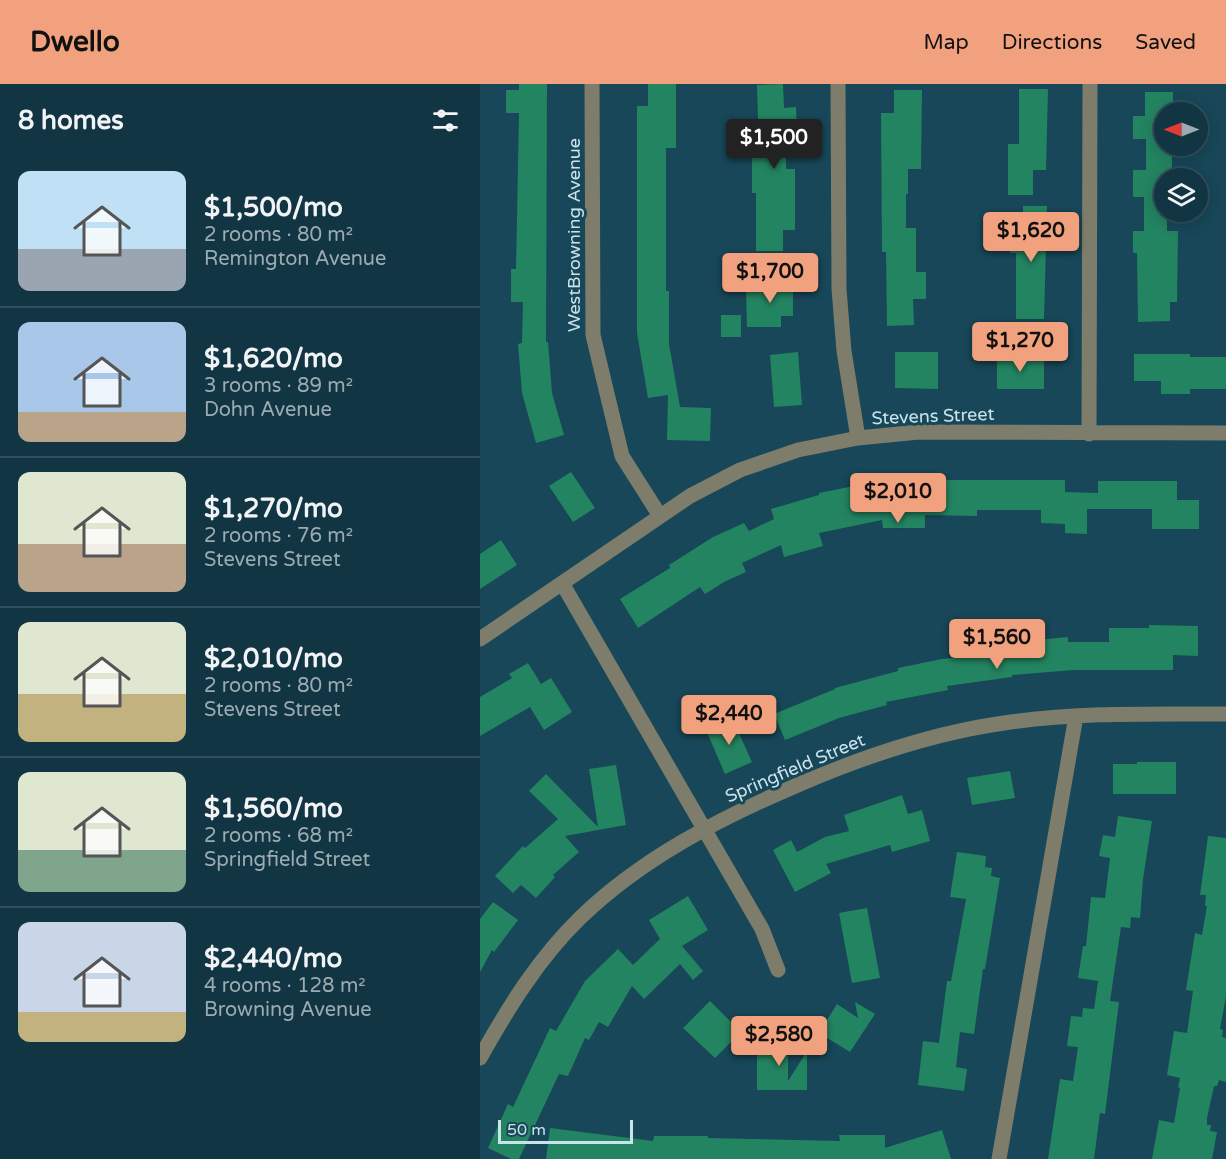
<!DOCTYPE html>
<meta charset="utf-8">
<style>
:root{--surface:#113542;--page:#1e404d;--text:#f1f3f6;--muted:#9cabb2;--line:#30505b;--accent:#f1a17d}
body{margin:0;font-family:"Varela Round",sans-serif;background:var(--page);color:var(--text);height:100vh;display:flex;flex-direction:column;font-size:22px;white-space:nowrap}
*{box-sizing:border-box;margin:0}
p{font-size:20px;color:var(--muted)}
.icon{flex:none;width:33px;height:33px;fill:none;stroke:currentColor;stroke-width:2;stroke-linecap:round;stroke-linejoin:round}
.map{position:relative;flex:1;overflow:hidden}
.drawer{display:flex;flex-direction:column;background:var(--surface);width:480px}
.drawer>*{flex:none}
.needle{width:39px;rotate:270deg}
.buttons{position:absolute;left:674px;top:18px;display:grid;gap:12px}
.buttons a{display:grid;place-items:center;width:54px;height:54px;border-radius:50%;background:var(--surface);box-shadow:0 3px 15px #0003,0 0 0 2px var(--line);font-size:30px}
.scale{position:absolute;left:18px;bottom:15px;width:135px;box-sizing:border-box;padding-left:6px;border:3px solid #cae2ec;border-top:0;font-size:16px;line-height:21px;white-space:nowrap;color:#cae2ec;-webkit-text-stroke:4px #174758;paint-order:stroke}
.price{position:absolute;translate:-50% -51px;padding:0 14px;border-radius:6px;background:var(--accent);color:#111;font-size:20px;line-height:39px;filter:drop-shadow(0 2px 3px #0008)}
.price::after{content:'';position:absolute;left:50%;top:36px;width:18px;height:14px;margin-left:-9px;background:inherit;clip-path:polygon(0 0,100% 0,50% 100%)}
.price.active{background:#222;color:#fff}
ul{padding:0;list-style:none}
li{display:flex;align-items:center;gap:18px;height:150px;padding:0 18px}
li+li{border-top:2px solid var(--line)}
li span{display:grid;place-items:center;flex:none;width:168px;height:120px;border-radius:12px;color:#555}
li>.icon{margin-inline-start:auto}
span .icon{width:72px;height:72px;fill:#fffc;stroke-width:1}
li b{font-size:26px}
h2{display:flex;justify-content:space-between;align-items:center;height:72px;padding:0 18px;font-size:26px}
header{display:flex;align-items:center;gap:36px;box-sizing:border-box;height:84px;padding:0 30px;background:var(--accent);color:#111}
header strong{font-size:28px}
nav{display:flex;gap:33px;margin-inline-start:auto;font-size:21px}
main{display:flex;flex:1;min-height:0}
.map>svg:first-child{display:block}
.building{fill:#238461}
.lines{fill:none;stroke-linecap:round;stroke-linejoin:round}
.minor{stroke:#7e7d6b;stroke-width:15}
.labels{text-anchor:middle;stroke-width:6;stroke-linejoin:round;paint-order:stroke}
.street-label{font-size:18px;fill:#cae2ec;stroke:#174758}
</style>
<header>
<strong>Dwello</strong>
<nav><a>Map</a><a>Directions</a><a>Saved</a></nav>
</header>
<main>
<section class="drawer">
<h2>8 homes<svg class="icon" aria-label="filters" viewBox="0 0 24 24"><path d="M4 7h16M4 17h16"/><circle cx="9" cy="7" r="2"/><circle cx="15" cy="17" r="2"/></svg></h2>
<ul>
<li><span style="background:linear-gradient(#bfe0f5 65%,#9aa5b1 0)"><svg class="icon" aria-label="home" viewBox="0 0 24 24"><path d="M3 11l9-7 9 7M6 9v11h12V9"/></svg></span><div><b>$1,500/mo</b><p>2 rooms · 80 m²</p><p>Remington Avenue</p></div></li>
<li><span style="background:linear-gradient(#a9c7e8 75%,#b9a48a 0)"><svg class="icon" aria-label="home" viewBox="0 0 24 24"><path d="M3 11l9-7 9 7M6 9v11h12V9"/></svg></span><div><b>$1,620/mo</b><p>3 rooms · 89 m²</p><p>Dohn Avenue</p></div></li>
<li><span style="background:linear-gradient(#dfe7d0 60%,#b9a48a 0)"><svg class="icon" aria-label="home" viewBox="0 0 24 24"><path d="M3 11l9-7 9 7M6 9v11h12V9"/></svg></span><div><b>$1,270/mo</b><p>2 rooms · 76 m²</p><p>Stevens Street</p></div></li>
<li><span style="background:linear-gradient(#dfe7d0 60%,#c2b280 0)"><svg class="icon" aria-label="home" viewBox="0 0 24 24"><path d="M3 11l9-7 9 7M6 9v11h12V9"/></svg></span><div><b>$2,010/mo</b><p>2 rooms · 80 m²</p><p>Stevens Street</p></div></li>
<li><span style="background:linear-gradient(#dfe7d0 65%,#7fa58c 0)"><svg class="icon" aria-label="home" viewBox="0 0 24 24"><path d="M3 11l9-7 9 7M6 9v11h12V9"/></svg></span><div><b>$1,560/mo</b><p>2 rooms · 68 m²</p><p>Springfield Street</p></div></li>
<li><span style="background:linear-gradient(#c9d6e8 75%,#c2b280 0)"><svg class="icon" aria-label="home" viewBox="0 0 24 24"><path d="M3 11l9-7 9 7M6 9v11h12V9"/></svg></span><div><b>$2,440/mo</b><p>4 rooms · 128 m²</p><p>Browning Avenue</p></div></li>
</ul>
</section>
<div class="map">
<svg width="746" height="1075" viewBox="0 0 746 1075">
<rect width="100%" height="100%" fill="#174758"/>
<path class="building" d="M 39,0 L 67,0 L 66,258 L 68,258 L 72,309 L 84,351 L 56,359 L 42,309 L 38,260 L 42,259 L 43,218 L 31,218 L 31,185 L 36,185 L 39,29 L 26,29 L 26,6 L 39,6 Z
M 168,0 L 196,0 L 196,64 L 186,64 L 186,207 L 189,207 L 189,260 L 200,323 L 231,324 L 230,357 L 187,356 L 188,311 L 168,314 L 157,249 L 157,22 L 168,22 Z
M 303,0 L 304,24 L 316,23 L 317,49 L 306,50 L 306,85 L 315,85 L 315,146 L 303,146 L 303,167 L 276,167 L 276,109 L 272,109 L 272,74 L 279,74 L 277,1 Z
M 539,5 L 568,5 L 566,86 L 553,86 L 553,111 L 528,111 L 528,60 L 539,60 Z
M 414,6 L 442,6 L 441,85 L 428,85 L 428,110 L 426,110 L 426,144 L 436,144 L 436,188 L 446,188 L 446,215 L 433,215 L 434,241 L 407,242 L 406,168 L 402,168 L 401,29 L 414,29 Z
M 665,8 L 693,8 L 693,28 L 684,28 L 684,63 L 692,63 L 692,94 L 684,94 L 684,128 L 687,128 L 687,147 L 698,147 L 697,218 L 690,218 L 690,237 L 658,238 L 657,169 L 653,169 L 653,147 L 664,147 L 664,113 L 653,113 L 653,86 L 666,86 L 666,55 L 653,55 L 653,32 L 665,32 Z
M 543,122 L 567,122 L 564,235 L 536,235 L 536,169 L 530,169 L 530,146 L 543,146 Z
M 313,194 L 313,232 L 301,232 L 301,243 L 267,243 L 266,206 L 288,206 L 288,195 Z
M 241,231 L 261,231 L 261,253 L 241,253 Z
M 318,268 L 322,321 L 294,323 L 290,271 Z
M 415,268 L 458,268 L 458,305 L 415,304 Z
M 654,270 L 710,270 L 710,273 L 746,273 L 746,305 L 710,305 L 710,310 L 681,310 L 681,297 L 654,297 Z
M 517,272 L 564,272 L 564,305 L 517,305 Z
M 91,388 L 115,424 L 93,438 L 69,402 Z
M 453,396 L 585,396 L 585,408 L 618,409 L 618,397 L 697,397 L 697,416 L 719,416 L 719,445 L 672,445 L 672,425 L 607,425 L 607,450 L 585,449 L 585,440 L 561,439 L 561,426 L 497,426 L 497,432 L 445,431 L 445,444 L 403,444 L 402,436 L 339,449 L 343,462 L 304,473 L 301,461 L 262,479 L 266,488 L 244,498 L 225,510 L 220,503 L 158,544 L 140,515 L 190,484 L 189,481 L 233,453 L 264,439 L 269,447 L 294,435 L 291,425 L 339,411 L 339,409 L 389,399 L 453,399 Z
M 21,456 L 37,481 L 0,505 L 0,470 Z
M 669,541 L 718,542 L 718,572 L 693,571 L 693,586 L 593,586 L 532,591 L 532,593 L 467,602 L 468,606 L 406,618 L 407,621 L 359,634 L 305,656 L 294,630 L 355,605 L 355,604 L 418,587 L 418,584 L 462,575 L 502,571 L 500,555 L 526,552 L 527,559 L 588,553 L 588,558 L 629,558 L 629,544 L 669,544 Z
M 48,579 L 61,600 L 71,594 L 92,628 L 64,646 L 50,623 L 0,652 L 0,613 L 32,594 L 29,590 Z
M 252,634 L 272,678 L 245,690 L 226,646 Z
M 657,678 L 696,678 L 696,710 L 633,710 L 633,680 L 657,680 Z
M 136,681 L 146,741 L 85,752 L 99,768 L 73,791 L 75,793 L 56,814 L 41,801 L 33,809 L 15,792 L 43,762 L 45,764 L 78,735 L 49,707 L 66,690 L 118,743 L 109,685 Z
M 530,687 L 535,714 L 492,721 L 487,694 Z
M 422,711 L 428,730 L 442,726 L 450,757 L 412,768 L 410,761 L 346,780 L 351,789 L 315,808 L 293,766 L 311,756 L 317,768 L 345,753 L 369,747 L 364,731 Z
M 638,732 L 672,737 L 663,795 L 660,834 L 651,833 L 650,844 L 641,843 L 630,917 L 639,918 L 625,1030 L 620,1029 L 614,1075 L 568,1075 L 580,995 L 593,997 L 598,963 L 587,962 L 591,932 L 602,933 L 603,924 L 614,925 L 618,897 L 598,894 L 603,862 L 606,862 L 611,813 L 625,814 L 630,774 L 619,772 L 623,751 L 635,753 Z
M 728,752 L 746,754 L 746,912 L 740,945 L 743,946 L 742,953 L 746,954 L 746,998 L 739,996 L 737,1002 L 734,1002 L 727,1034 L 727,1041 L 731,1041 L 730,1047 L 737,1048 L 732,1075 L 672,1075 L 679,1036 L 694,1039 L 700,1004 L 698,1003 L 700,994 L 687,991 L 694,947 L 707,949 L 713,907 L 706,906 L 715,849 L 722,851 L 727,822 L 725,822 L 726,811 L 720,811 Z
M 477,768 L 506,772 L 505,783 L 512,784 L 511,792 L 520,794 L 505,885 L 503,885 L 494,950 L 480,948 L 476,983 L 487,985 L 484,1007 L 438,1001 L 443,957 L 459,959 L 467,897 L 471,897 L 486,815 L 470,813 Z
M 208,812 L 228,846 L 202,862 L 223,887 L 213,896 L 200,880 L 164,915 L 152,902 L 128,943 L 119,938 L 109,956 L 105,954 L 88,992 L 79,990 L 39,1075 L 31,1075 L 8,1064 L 28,1020 L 33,1023 L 70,944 L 76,947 L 105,897 L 138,865 L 153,881 L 180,855 L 169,836 Z
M 13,818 L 38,836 L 14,868 L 12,866 L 0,888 L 0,835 Z
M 387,824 L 400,894 L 372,899 L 359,829 Z
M 230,917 L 261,948 L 235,974 L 203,944 Z
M 375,918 L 395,930 L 370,968 L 339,949 L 357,920 L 378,934 Z
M 277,955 L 308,955 L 308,997 L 327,967 L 327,1006 L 277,1006 Z
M 70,1044 L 173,1057 L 174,1052 L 228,1052 L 228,1054 L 360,1057 L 359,1051 L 405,1051 L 405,1064 L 462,1046 L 471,1075 L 66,1075 Z"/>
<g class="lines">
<path class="minor" d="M 112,0 L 113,251 L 142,372 L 180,432
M 358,0 L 359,205 L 364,267 L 378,354
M 609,350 L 610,0
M 82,499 L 282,845 L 298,886
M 0,555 L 210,412 L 260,386 L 318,366 L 378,354 L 439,348 L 746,349
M 0,974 C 28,924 58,875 100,834 C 162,774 240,734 320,700 C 385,672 453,649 524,639 C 597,628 672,630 746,630
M 519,1075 L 596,632"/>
</g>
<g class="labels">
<g class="street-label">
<text transform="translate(94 151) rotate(-90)" y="6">WestBrowning Avenue</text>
<text transform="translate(453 332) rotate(-2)" y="6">Stevens Street</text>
<text transform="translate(315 684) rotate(-23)" y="6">Springfield Street</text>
</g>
</g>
</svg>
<div class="buttons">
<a><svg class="needle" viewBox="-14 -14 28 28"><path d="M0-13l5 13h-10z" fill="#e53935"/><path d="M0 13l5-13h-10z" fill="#9cabb2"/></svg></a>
<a><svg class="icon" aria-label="layers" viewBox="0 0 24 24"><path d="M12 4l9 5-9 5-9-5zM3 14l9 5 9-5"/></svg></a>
</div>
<div class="scale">50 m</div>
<b class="price active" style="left:294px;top:86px">$1,500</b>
<b class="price" style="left:551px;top:179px">$1,620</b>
<b class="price" style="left:290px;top:220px">$1,700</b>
<b class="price" style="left:540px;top:289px">$1,270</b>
<b class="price" style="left:418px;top:440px">$2,010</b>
<b class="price" style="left:517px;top:586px">$1,560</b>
<b class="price" style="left:249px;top:662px">$2,440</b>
<b class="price" style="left:299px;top:983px">$2,580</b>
</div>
</main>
